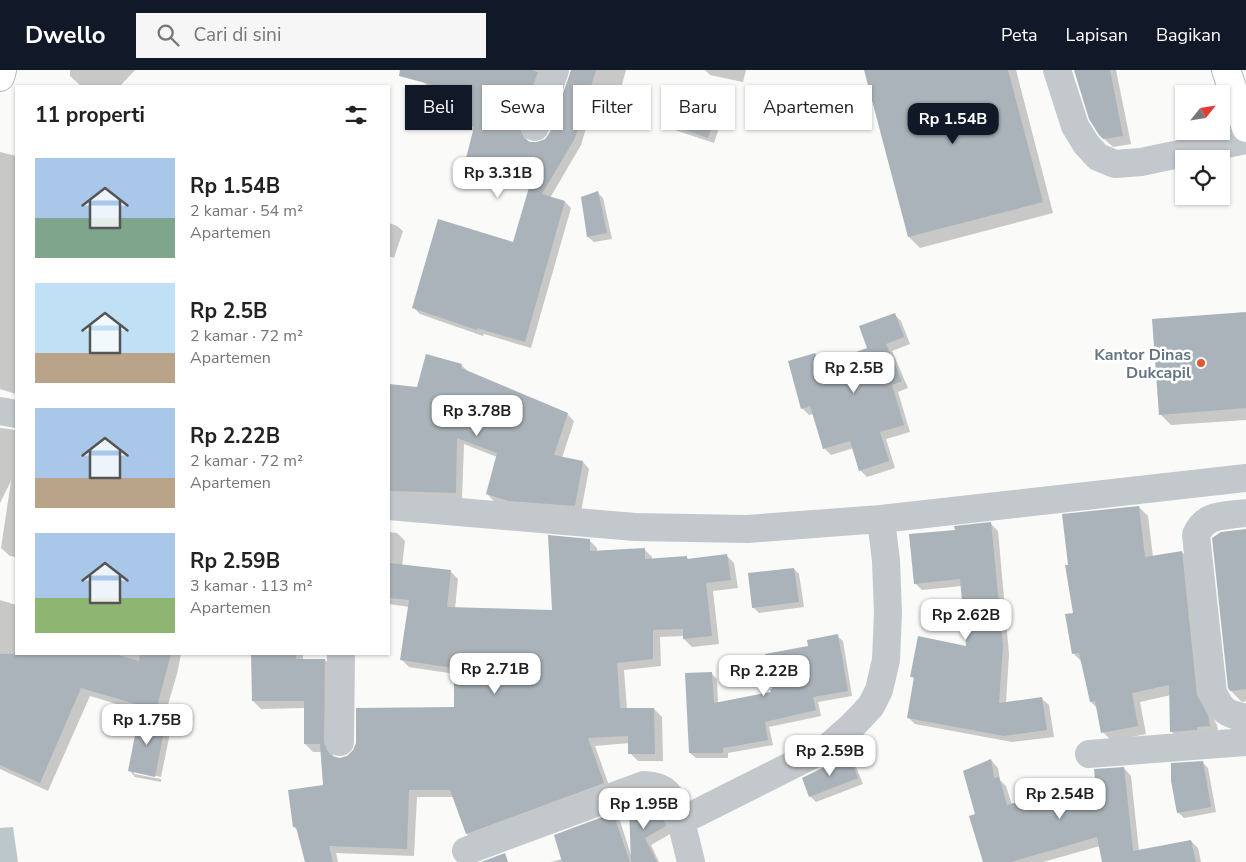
<!DOCTYPE html>
<html lang="id">
<meta charset="utf-8">
<style>
:root{--surface:#fff;--page:#f6f6f6;--text:#222;--muted:#767676;--accent:#111827}
body{margin:0;font-family:"Nunito Sans",sans-serif;background:var(--page);color:var(--text);height:100vh;display:flex;flex-direction:column;font-size:19px;white-space:nowrap}
*{box-sizing:border-box;margin:0}
p{font-size:16px;color:var(--muted)}
.icon{flex:none;width:28px;height:28px;fill:none;stroke:currentColor;stroke-width:2;stroke-linecap:round;stroke-linejoin:round}
.map{position:relative;flex:1;overflow:hidden}
.side{position:absolute;left:15px;top:15px;width:375px;height:570px;display:flex;flex-direction:column;background:var(--surface);border-radius:0px;box-shadow:0 1px 4px #0004}
.side>*{flex:none}
.banner{position:absolute;left:405px;top:15px;width:475px;height:45px;display:flex;gap:10px}
.needle{width:32px;rotate:60deg}
.tools{position:absolute;left:1175px;top:15px;display:grid;gap:10px}
.tools a{display:grid;place-items:center;width:55px;height:55px;border-radius:0px;background:var(--surface);box-shadow:0 1px 4px #0004;font-size:25px}
.price{position:absolute;translate:-50% -42px;padding:0 11px;border-radius:10px;background:#fff;color:#222;font-size:16px;line-height:32px;filter:drop-shadow(0 1px 2px #0008)}
.price::after{content:'';position:absolute;left:50%;top:30px;width:15px;height:11px;margin-left:-8px;background:inherit;clip-path:polygon(0 0,100% 0,50% 100%)}
.price.selected{background:var(--accent);color:#fff}
ul{padding:0;list-style:none}
li{display:flex;align-items:center;gap:15px;height:125px;padding:0 20px}
li span{display:grid;place-items:center;flex:none;width:140px;height:100px;border-radius:0px;color:#555}
li>.icon{margin-inline-start:auto}
span .icon{width:60px;height:60px;fill:#fffc;stroke-width:1}
li b{font-size:21px}
h2{display:flex;justify-content:space-between;align-items:center;height:60px;padding:0 20px;font-size:21px}
.chip{padding:0 18px;border-radius:0px;background:var(--surface);box-shadow:0 1px 4px #0004;font-size:18px;line-height:45px}
.chip.selected{background:var(--accent);color:#fff}
header{display:flex;align-items:center;gap:30px;box-sizing:border-box;height:70px;padding:0 25px;background:var(--accent);color:#fff}
header strong{font-size:24px}
nav{display:flex;gap:28px;margin-inline-start:auto;font-size:18px}
.search{width:350px;height:45px;background:var(--page);display:flex;align-items:center;gap:12px;box-sizing:border-box;padding:0 18px;border-radius:0px;color:var(--muted);font-size:19px}
.map>svg:first-child{display:block}
.water{fill:#bbc7cb}
.shadow{fill:#0003}
.building{fill:#aab3b9}
.lines{fill:none;stroke-linecap:round;stroke-linejoin:round}
.major-casing{stroke:#b5babe;stroke-width:30}
.highway-casing{stroke:#b4b9bd;stroke-width:30}
.minor{stroke:#c3c8cc;stroke-width:28}
.major{stroke:#fff;stroke-width:28}
.highway{stroke:#fff;stroke-width:28}
.poi-dot{fill:#e4572e;stroke:#fff;stroke-width:2}
.labels{text-anchor:middle;stroke-width:5;stroke-linejoin:round;paint-order:stroke}
.poi-label{font-size:16px;font-weight:bold;fill:#657683;stroke:#fff;text-anchor:end}
</style>
<header>
<strong>Dwello</strong>
<div class="search"><svg class="icon" aria-label="search" viewBox="0 0 24 24"><circle cx="10" cy="10" r="6"/><path d="M15 15l6 6"/></svg>Cari di sini</div>
<nav><a>Peta</a><a>Lapisan</a><a>Bagikan</a></nav>
</header>
<div class="map">
<svg width="1246" height="792" viewBox="0 0 1246 792">
<rect width="100%" height="100%" fill="#fafaf8"/>
<path class="water" d="M 13,757 L 18,792 L 0,792 L 0,758 Z"/>
<path class="shadow" d="M 70,0 L 135,0 L 120,16 L 81,16 L 70,6 Z
M 426,0 L 543,0 L 526,59 L 526,67 L 528,72 L 538,74 L 546,70 L 551,63 L 572,0 L 626,0 L 620,22 L 599,15 L 581,75 L 550,128 L 565,132 L 571,138 L 531,278 L 484,264 L 483,266 L 420,244 L 414,238 L 514,174 L 530,118 L 472,102 L 465,95 L 474,61 L 434,50 L 427,43 L 433,19 L 429,18 L 423,11 Z
M 705,0 L 746,0 L 743,12 L 710,5 Z
M 865,0 L 1016,0 L 1053,143 L 920,178 L 909,167 Z
M 1076,0 L 1116,0 L 1131,74 L 1113,77 L 1104,69 Z
M 718,37 L 724,43 L 714,73 L 675,60 L 670,54 Z
M 0,82 L 16,86 L 16,324 L 0,319 Z
M 598,123 L 603,128 L 612,169 L 594,172 L 588,167 L 583,128 Z
M 389,153 L 397,156 L 403,161 L 394,188 L 389,186 Z
M 1246,243 L 1246,350 L 1171,355 L 1160,344 Z
M 894,244 L 901,251 L 910,274 L 892,281 L 908,318 L 898,322 L 910,362 L 886,369 L 895,398 L 867,407 L 860,400 L 854,378 L 831,385 L 824,378 L 813,344 L 809,345 L 802,338 L 815,284 L 822,291 L 823,296 L 868,278 Z
M 461,295 L 469,302 L 567,344 L 574,351 L 562,388 L 583,392 L 589,399 L 581,442 L 517,437 L 494,431 L 487,424 L 497,387 L 464,374 L 462,429 L 389,426 L 389,316 L 418,318 Z
M 0,358 L 16,360 L 16,487 L 10,486 L 1,478 L 11,411 L 0,433 Z
M 1139,437 L 1148,446 L 1153,487 L 1182,482 L 1191,491 L 1206,635 L 1217,655 L 1219,665 L 1181,671 L 1172,662 L 1171,625 L 1140,632 L 1146,664 L 1112,671 L 1103,662 L 1098,639 L 1091,632 L 1082,592 L 1073,583 L 1075,544 L 1069,496 Z
M 991,454 L 998,461 L 1009,584 L 1006,633 L 1042,629 L 1049,635 L 1054,667 L 1012,672 L 915,654 L 908,647 L 915,610 L 911,606 L 967,577 L 962,516 L 922,520 L 915,513 L 956,461 Z
M 1246,460 L 1246,631 L 1242,632 L 1231,621 Z
M 389,462 L 397,463 L 405,471 L 402,496 L 450,501 L 458,509 L 455,539 L 553,541 L 589,470 L 597,478 L 597,482 L 644,479 L 652,487 L 652,490 L 686,487 L 690,490 L 726,485 L 734,493 L 738,518 L 713,521 L 719,574 L 692,577 L 684,569 L 684,566 L 660,567 L 661,596 L 624,600 L 627,639 L 654,639 L 662,647 L 663,691 L 638,691 L 630,683 L 630,673 L 595,676 L 611,721 L 475,772 L 467,764 L 454,727 L 417,727 L 414,786 L 336,783 L 338,792 L 306,792 L 298,761 L 294,757 L 324,716 L 322,682 L 313,682 L 305,674 L 305,638 L 261,639 L 253,631 L 252,584 L 303,584 L 303,590 L 325,590 L 333,598 L 332,681 L 334,687 L 340,689 L 455,638 L 455,604 L 409,597 L 401,589 L 409,537 L 389,534 Z
M 794,499 L 799,504 L 804,537 L 759,543 L 753,537 Z
M 0,530 L 16,535 L 16,584 L 181,584 L 177,604 L 164,648 L 90,626 L 48,721 L 0,699 Z
M 837,566 L 843,571 L 852,626 L 818,632 L 821,646 L 769,657 L 773,675 L 728,683 L 728,688 L 696,688 L 690,683 L 711,603 L 717,609 L 718,634 L 772,624 Z
M 165,652 L 171,658 L 161,707 L 134,701 L 134,704 L 161,709 L 161,712 L 135,707 L 130,701 Z
M 849,687 L 854,692 L 863,714 L 816,732 L 810,726 Z
M 991,690 L 998,698 L 1000,710 L 1006,716 L 1012,735 L 1096,710 L 1124,698 L 1131,706 L 1139,781 L 1191,771 L 1198,778 L 1201,792 L 1103,792 L 1100,776 L 1043,792 L 984,792 L 976,745 Z
M 1202,692 L 1208,698 L 1216,742 L 1184,748 L 1178,742 Z
M 656,736 L 663,743 L 672,763 L 651,775 L 659,792 L 551,792 L 562,789 L 613,744 L 620,751 L 631,785 Z"/>
<path class="building" d="M 400,0 L 532,0 L 538,2 L 520,52 L 520,59 L 524,68 L 530,72 L 537,72 L 545,69 L 550,62 L 571,0 L 596,0 L 575,68 L 542,124 L 565,131 L 525,272 L 477,258 L 477,260 L 412,238 L 438,149 L 513,172 L 530,114 L 464,96 L 474,57 L 426,43 L 433,15 L 399,6 Z
M 864,0 L 1008,0 L 1043,132 L 908,167 Z
M 1074,0 L 1110,0 L 1123,66 L 1103,69 L 1099,65 L 1089,49 Z
M 679,22 L 719,36 L 708,68 L 668,54 Z
M 598,121 L 607,163 L 587,167 L 581,127 Z
M 1246,242 L 1246,338 L 1159,345 L 1152,249 Z
M 895,243 L 904,267 L 886,274 L 902,311 L 892,315 L 904,355 L 880,362 L 889,391 L 859,401 L 850,371 L 823,379 L 810,336 L 801,339 L 788,291 L 815,283 L 819,296 L 867,278 L 859,256 Z
M 426,284 L 462,294 L 461,298 L 568,343 L 554,385 L 583,391 L 575,436 L 509,431 L 486,424 L 497,383 L 457,368 L 456,423 L 389,421 L 389,314 L 417,317 Z
M 1139,436 L 1145,487 L 1182,481 L 1197,625 L 1208,645 L 1210,656 L 1197,657 L 1197,660 L 1170,662 L 1169,615 L 1132,623 L 1138,656 L 1101,663 L 1095,631 L 1090,632 L 1079,583 L 1072,584 L 1065,544 L 1073,543 L 1065,495 L 1068,495 L 1062,444 Z
M 991,452 L 1003,576 L 999,633 L 1042,627 L 1047,660 L 1004,666 L 907,648 L 914,607 L 910,607 L 918,566 L 966,576 L 960,509 L 914,514 L 909,464 L 955,460 L 954,456 Z
M 1246,459 L 1246,619 L 1230,621 L 1228,618 L 1212,468 L 1221,462 Z
M 548,465 L 590,469 L 590,481 L 645,478 L 645,489 L 687,486 L 687,489 L 727,484 L 731,510 L 706,513 L 712,566 L 683,569 L 683,559 L 653,560 L 653,589 L 617,593 L 620,638 L 654,638 L 655,684 L 628,684 L 628,666 L 588,668 L 604,713 L 466,764 L 450,720 L 409,720 L 407,779 L 329,776 L 333,792 L 305,792 L 296,757 L 293,757 L 288,720 L 323,715 L 320,674 L 304,674 L 304,631 L 252,631 L 251,584 L 296,584 L 296,589 L 325,589 L 324,672 L 327,680 L 332,686 L 340,688 L 347,686 L 353,680 L 356,673 L 356,638 L 454,637 L 454,598 L 400,590 L 409,530 L 389,528 L 389,493 L 451,500 L 447,537 L 552,540 Z
M 794,498 L 799,532 L 752,538 L 748,503 Z
M 838,564 L 848,621 L 813,627 L 816,640 L 765,652 L 768,670 L 723,678 L 723,683 L 689,683 L 685,603 L 712,602 L 714,633 L 771,622 L 770,619 L 772,619 L 765,584 L 808,576 L 807,570 Z
M 0,584 L 115,584 L 139,591 L 140,584 L 171,584 L 156,640 L 81,618 L 40,713 L 0,695 Z
M 139,645 L 166,651 L 155,707 L 128,701 Z
M 849,685 L 858,708 L 809,727 L 802,708 Z
M 991,689 L 994,708 L 999,707 L 1007,735 L 1095,709 L 1094,699 L 1124,697 L 1133,781 L 1191,770 L 1196,792 L 1102,792 L 1097,767 L 1011,792 L 983,792 L 969,746 L 975,744 L 963,701 Z
M 1203,691 L 1211,737 L 1177,743 L 1171,711 L 1171,693 Z
M 646,731 L 656,735 L 666,756 L 645,768 L 657,792 L 631,792 L 629,737 Z
M 613,743 L 630,792 L 562,792 L 554,765 Z
M 505,783 L 508,792 L 481,792 Z"/>
<g class="lines">
<g class="major-casing">
<path id="major" d="M 1226,0 L 1246,58"/>
</g>
<g class="highway-casing">
<path id="highway" d="M 0,7 L 2,0"/>
</g>
<path class="minor" d="M 1057,0 L 1075,56 L 1086,74 L 1098,87 L 1115,94 L 1141,92 L 1246,70
M 535,57 L 555,0
M 0,341 L 16,344
M 389,436 L 635,457 L 747,459 L 881,449
M 1246,443 C 1225,446 1205,443 1196,465 L 1213,623 C 1223,642 1225,643 1246,648
M 340,672 L 341,584
M 1089,684 L 1246,672
M 466,781 L 644,715 C 671,716 671,729 681,751
M 691,792 L 681,751 L 828,677 L 853,655 L 871,636 L 879,620 L 886,590 L 888,543 L 886,491 L 881,449 L 1246,408"/>
<use href="#major" class="major"/>
<use href="#highway" class="highway"/>
</g>
<circle class="poi-dot" cx="1201" cy="293" r="5"/>
<g class="labels">
<g class="poi-label">
<text x="1191" y="290">Kantor Dinas<tspan x="1191" dy="18">Dukcapil</tspan></text>
</g>
</g>
</svg>
<div class="tools">
<a><svg class="needle" viewBox="-14 -14 28 28"><path d="M0-13l5 13h-10z" fill="#e53935"/><path d="M0 13l5-13h-10z" fill="#767676"/></svg></a>
<a><svg class="icon" aria-label="locate" viewBox="0 0 24 24"><circle cx="12" cy="12" r="6"/><path d="M12 2v4M12 18v4M2 12h4M18 12h4"/></svg></a>
</div>
<b class="price selected" style="left:953px;top:75px">Rp 1.54B</b>
<b class="price" style="left:498px;top:129px">Rp 3.31B</b>
<b class="price" style="left:854px;top:324px">Rp 2.5B</b>
<b class="price" style="left:477px;top:367px">Rp 3.78B</b>
<b class="price" style="left:966px;top:571px">Rp 2.62B</b>
<b class="price" style="left:495px;top:625px">Rp 2.71B</b>
<b class="price" style="left:764px;top:627px">Rp 2.22B</b>
<b class="price" style="left:147px;top:676px">Rp 1.75B</b>
<b class="price" style="left:830px;top:707px">Rp 2.59B</b>
<b class="price" style="left:1060px;top:750px">Rp 2.54B</b>
<b class="price" style="left:644px;top:760px">Rp 1.95B</b>
<div class="banner">
<a class="chip selected">Beli</a>
<a class="chip">Sewa</a>
<a class="chip">Filter</a>
<a class="chip">Baru</a>
<a class="chip">Apartemen</a>
</div>
<section class="side">
<h2>11 properti<svg class="icon" aria-label="filters" viewBox="0 0 24 24"><path d="M4 7h16M4 17h16"/><circle cx="9" cy="7" r="2"/><circle cx="15" cy="17" r="2"/></svg></h2>
<ul>
<li><span style="background:linear-gradient(#a9c7e8 60%,#7fa58c 0)"><svg class="icon" aria-label="home" viewBox="0 0 24 24"><path d="M3 11l9-7 9 7M6 9v11h12V9"/></svg></span><div><b>Rp 1.54B</b><p>2 kamar · 54 m²</p><p>Apartemen</p></div></li>
<li><span style="background:linear-gradient(#bfe0f5 70%,#b9a48a 0)"><svg class="icon" aria-label="home" viewBox="0 0 24 24"><path d="M3 11l9-7 9 7M6 9v11h12V9"/></svg></span><div><b>Rp 2.5B</b><p>2 kamar · 72 m²</p><p>Apartemen</p></div></li>
<li><span style="background:linear-gradient(#a9c7e8 70%,#b9a48a 0)"><svg class="icon" aria-label="home" viewBox="0 0 24 24"><path d="M3 11l9-7 9 7M6 9v11h12V9"/></svg></span><div><b>Rp 2.22B</b><p>2 kamar · 72 m²</p><p>Apartemen</p></div></li>
<li><span style="background:linear-gradient(#a9c7e8 65%,#8fb573 0)"><svg class="icon" aria-label="home" viewBox="0 0 24 24"><path d="M3 11l9-7 9 7M6 9v11h12V9"/></svg></span><div><b>Rp 2.59B</b><p>3 kamar · 113 m²</p><p>Apartemen</p></div></li>
</ul>
</section>
</div>
